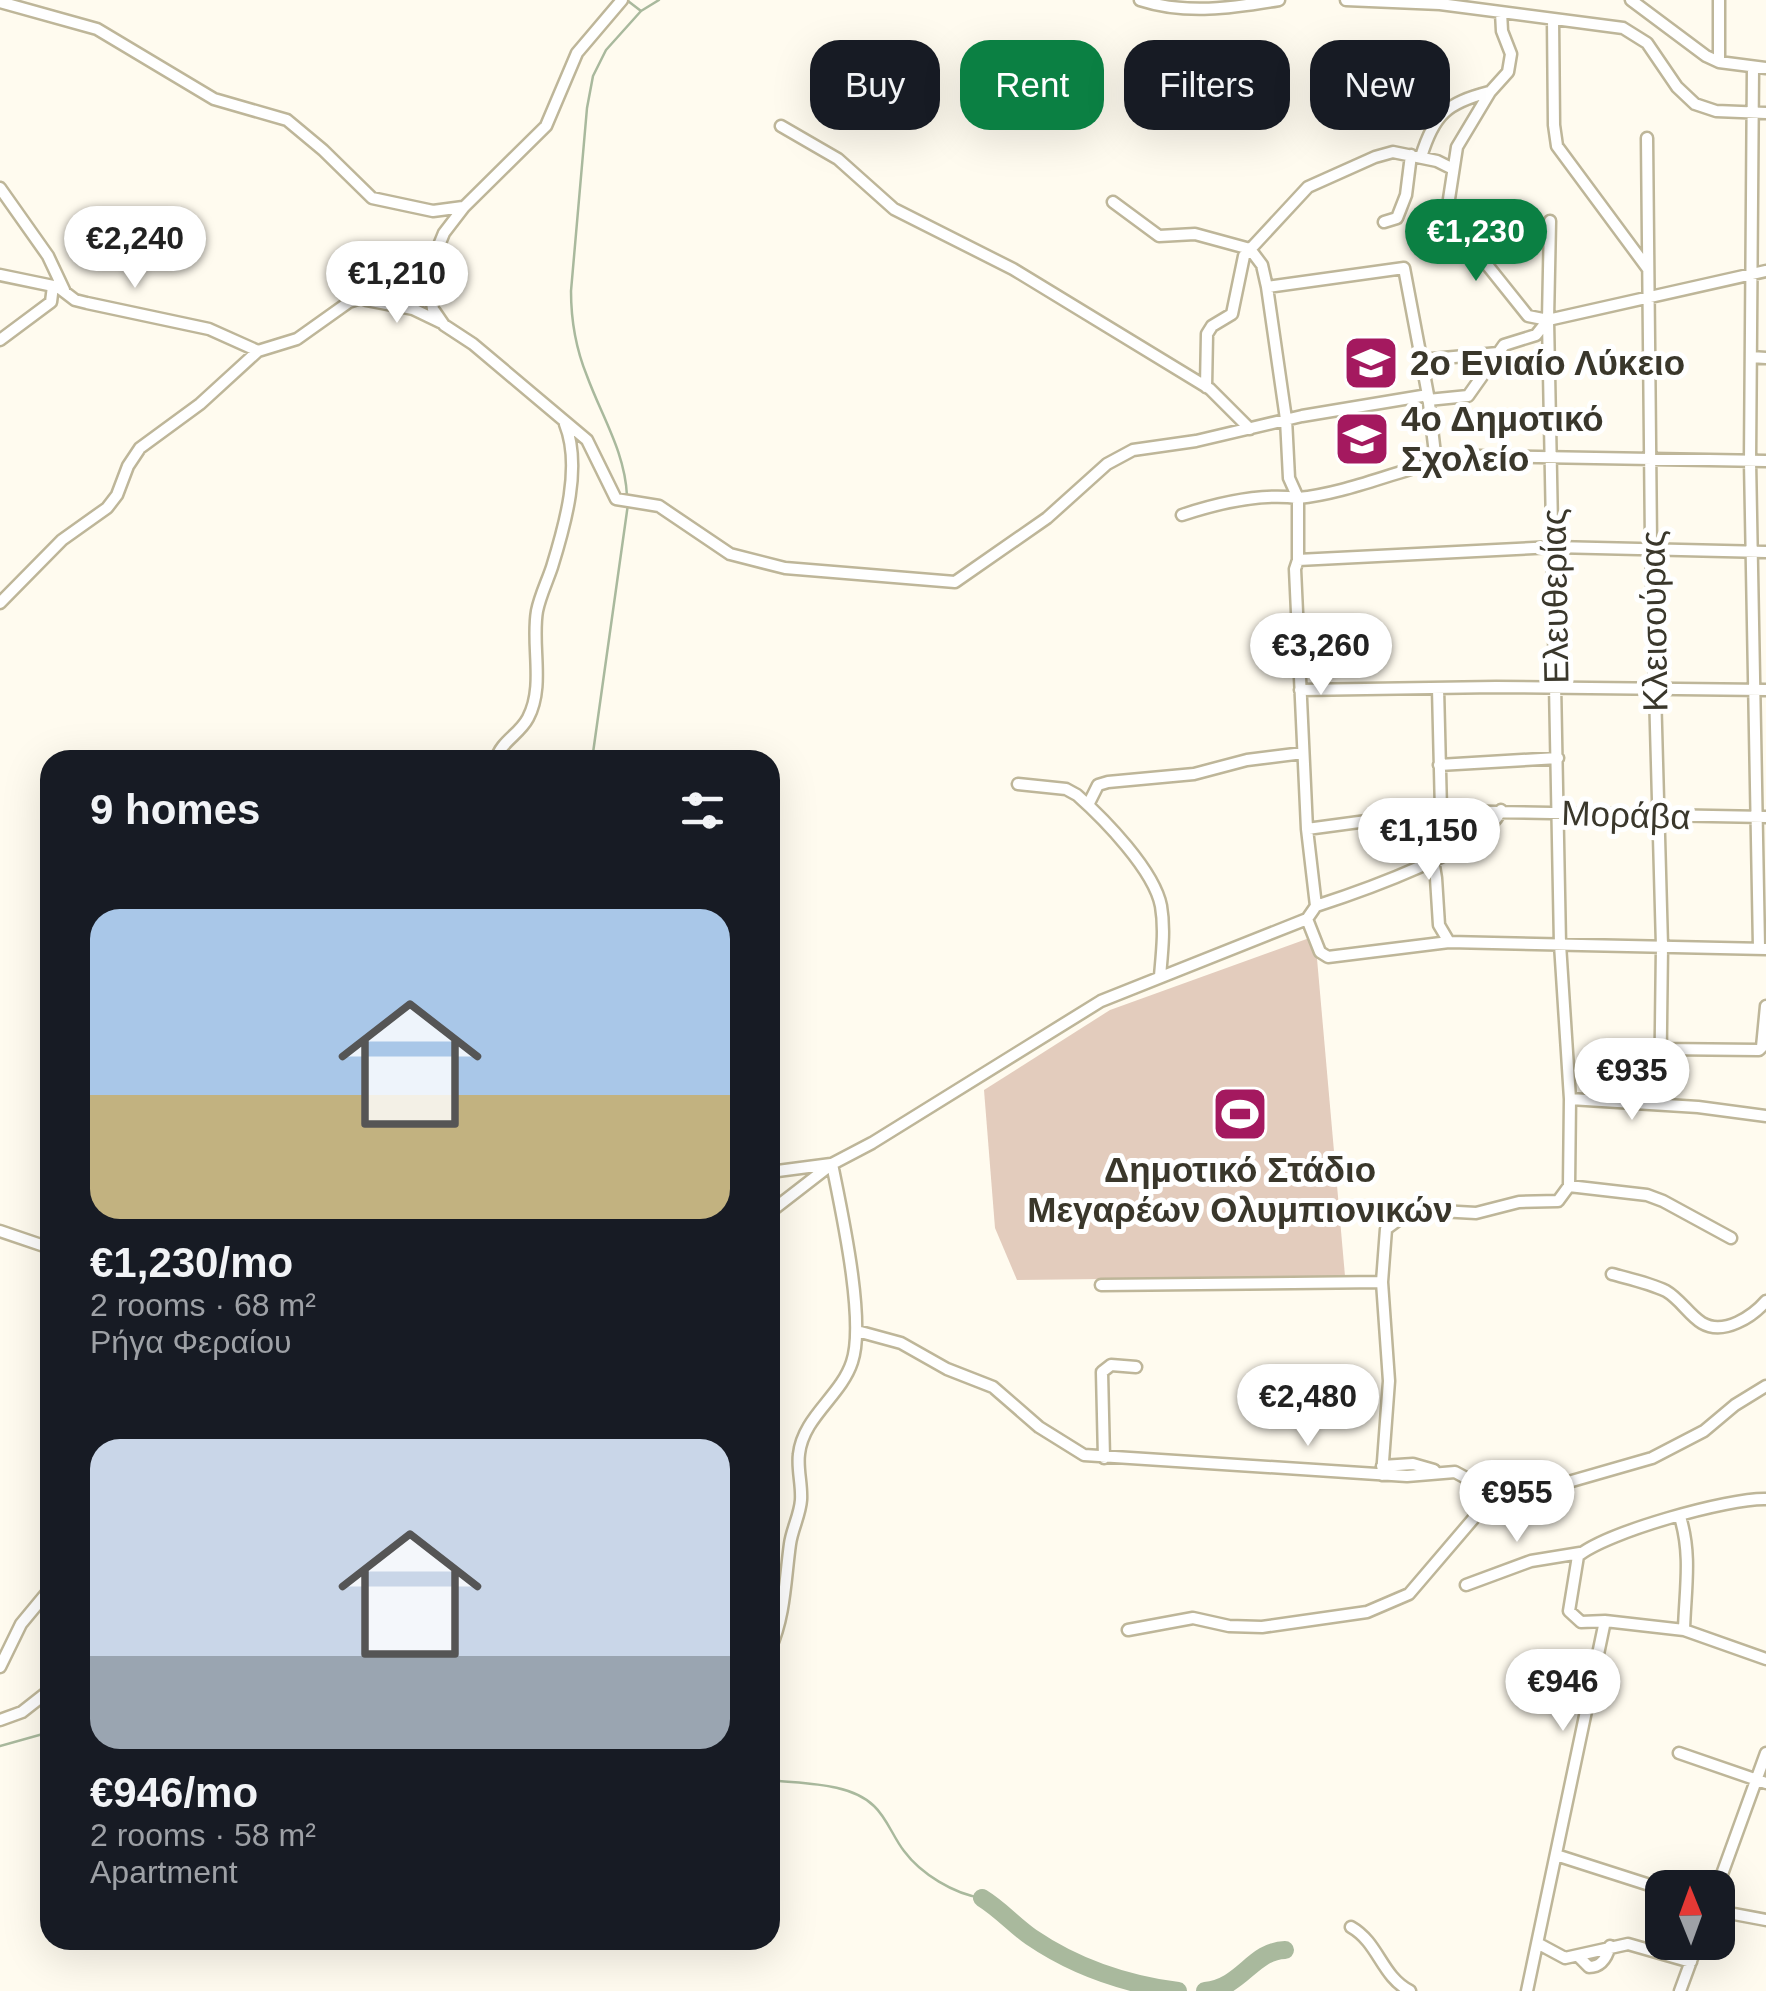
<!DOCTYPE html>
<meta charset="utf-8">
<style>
:root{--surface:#171b24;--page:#242831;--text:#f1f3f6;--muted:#9ea1a6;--accent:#0b8043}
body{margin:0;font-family:Helvetica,sans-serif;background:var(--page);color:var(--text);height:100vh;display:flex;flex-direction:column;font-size:38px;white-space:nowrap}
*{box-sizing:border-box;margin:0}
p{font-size:32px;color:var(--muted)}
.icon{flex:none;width:55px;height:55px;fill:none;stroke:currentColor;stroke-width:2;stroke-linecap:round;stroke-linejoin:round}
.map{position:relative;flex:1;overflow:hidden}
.drawer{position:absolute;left:40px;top:750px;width:740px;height:1200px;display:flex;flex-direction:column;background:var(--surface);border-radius:30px;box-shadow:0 10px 40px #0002}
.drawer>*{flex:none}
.banner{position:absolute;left:810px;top:40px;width:805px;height:90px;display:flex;gap:20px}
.needle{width:65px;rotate:359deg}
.tools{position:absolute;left:1645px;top:1870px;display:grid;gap:20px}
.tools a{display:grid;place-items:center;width:90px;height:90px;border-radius:20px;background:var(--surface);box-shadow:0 10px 40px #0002;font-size:50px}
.price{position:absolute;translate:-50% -85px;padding:0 22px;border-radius:35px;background:#fff;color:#222;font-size:32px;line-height:65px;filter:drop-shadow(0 2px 5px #0008)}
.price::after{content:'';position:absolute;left:50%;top:60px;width:30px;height:22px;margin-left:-15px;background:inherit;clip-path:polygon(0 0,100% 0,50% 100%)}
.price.current{background:var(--accent);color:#fff}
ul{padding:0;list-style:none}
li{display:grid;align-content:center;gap:20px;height:530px;padding:0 50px}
li span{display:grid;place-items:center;height:310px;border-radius:30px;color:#555}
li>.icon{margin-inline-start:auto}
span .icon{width:180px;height:180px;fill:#fffc;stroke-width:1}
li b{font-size:42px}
h2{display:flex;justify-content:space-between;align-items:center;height:120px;padding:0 50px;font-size:42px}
.tag{padding:0 35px;border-radius:30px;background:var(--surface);box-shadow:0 10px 40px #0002;font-size:35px;line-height:90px}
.tag.current{background:var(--accent);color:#fff}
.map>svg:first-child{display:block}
.green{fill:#e3ccbd}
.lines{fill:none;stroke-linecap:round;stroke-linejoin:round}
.stream{stroke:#a9b99d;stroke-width:2.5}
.river{stroke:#a9b99d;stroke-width:18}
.minor-casing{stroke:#beb699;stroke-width:15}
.minor{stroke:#fff;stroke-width:10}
.labels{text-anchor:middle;stroke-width:10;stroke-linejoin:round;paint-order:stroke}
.poi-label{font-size:35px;font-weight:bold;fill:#3a372b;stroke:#fff;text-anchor:start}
.street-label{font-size:35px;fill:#3a372b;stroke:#fff}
</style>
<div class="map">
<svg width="1766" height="1991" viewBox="0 0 1766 1991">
<rect width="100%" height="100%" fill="#fffbef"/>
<path class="green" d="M 1315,936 L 1345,1276 L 1017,1280 L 995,1228 L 984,1090 L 1110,1010 Z"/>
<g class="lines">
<path class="stream" d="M 628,1 L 641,11
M 627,496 C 625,452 602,417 587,376 C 576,349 571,321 571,291 L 587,108 L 593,76 L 606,50 L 641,11 L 659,0
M 592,760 L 628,504
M 0,1746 L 50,1732
M 770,1780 C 801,1784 850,1782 874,1806 C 887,1818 893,1837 904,1851 C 921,1874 954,1894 982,1898"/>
<path class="river" d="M 982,1898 C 1000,1909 1014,1925 1031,1937 C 1075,1967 1125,1984 1178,1991
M 1205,1991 C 1243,1987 1252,1951 1285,1950"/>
<g class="minor-casing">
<path id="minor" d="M 622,0 L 577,53 L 546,126 L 464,207 L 444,233 L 431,265 L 429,283 L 433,309 L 444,325 L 473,344 L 587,440 L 616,499 L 659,506 L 730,554 L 785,568 L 955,582 L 1047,518 L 1107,464 L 1133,450 L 1196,441 L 1302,416 L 1428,395
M 1140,0 C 1186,15 1232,8 1279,0
M 1346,0 L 1440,4 L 1623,28 L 1647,43 L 1677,87 L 1695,104 L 1716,111 L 1766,113
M 1631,0 L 1706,56 L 1719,62 L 1766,68
M 0,2 L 97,29 L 214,99 L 287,120 L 323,150 L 372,198 L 433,211 L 463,207
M 1501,12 L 1502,31 L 1511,54 L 1508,72 L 1490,92 L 1457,147 L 1449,199 L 1454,220 L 1464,236 L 1528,316 L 1548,320 L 1550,221
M 1553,19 L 1554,125 L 1557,146 L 1648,269
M 1719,62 L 1719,0
M 1753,68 L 1750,461 L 1759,947
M 781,126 L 838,159 L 894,209 L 1013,269 L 1210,389 L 1250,429
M 1647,138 L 1651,544 L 1662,946 L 1660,1104
M 1421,157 C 1434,114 1447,103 1489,92
M 0,188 L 48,256 L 64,290
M 1113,202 L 1159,236 L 1195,234 L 1250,249 L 1262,265 L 1267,287 L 1286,419 L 1289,478 L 1298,498 C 1260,493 1218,503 1182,515
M 1384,222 L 1397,218 L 1406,195 L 1411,155
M 0,275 L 58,287 L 75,300 L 87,303 L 209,329 L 258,351
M 1267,287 L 1404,268 L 1428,395 L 1436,462
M 366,300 L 413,309 L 440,322
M 0,340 L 51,302 L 53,286
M 1751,357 L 1766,358
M 1421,360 L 1498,353
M 1206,387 L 1207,334 L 1212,326 L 1232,314 L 1244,256 L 1308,187 L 1375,157 L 1393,152 L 1437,161 L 1453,169
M 1428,400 L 1468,396 L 1504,345 L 1536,335 L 1548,320 L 1766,271
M 1298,560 L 1298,498 C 1360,492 1417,459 1480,456 L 1766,461
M 0,603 L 62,540 L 107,508 L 117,495 L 128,466 L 140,448 L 200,404 L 258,351 L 297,339 L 349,302 L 403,284 L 431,265
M 1438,688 L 1441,811
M 1300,690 L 1496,687 L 1766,690
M 496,760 C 501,741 519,735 528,718 C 545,686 531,645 537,611 C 540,596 547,582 552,567 C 565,525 582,466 565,424
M 1439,765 L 1558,758
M 1018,784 L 1066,789 L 1077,795 C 1104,819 1154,870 1161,906 C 1165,929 1162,953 1160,976
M 1088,805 L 1098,785 L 1108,782 L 1194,774 L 1247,760 L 1303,753
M 1425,811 L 1436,878 L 1439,925 L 1449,942 L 1766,949
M 1307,829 L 1441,811 L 1766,817
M 1316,906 C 1356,893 1488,848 1501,810
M 1307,919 L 1316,906 L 1307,829 L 1295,569 L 1298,560 L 1554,547 L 1766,552
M 1307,919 L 1320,952 L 1328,957 L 1449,942
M 1661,1049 L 1759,1050 L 1762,1047 L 1766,1006
M 1570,1099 L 1698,1107 L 1766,1116
M 770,1172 L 831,1164
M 1569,1186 L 1647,1195 L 1663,1201 L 1731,1238
M 770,1212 L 832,1164 L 872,1143 L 1101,1001 L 1307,919
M 0,1231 L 50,1248
M 1612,1274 C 1630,1279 1649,1283 1666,1291 C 1680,1299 1689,1315 1702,1323 C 1724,1336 1753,1316 1766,1301
M 1101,1285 L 1382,1282
M 857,1331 L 901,1343 L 947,1369 L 993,1387 L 1039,1427 L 1084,1455 L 1407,1476 L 1455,1472 L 1468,1479 L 1491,1498 L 1523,1495 L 1652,1458 L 1704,1431 L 1735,1405 L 1766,1386
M 1104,1458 L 1102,1372 L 1111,1365 L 1136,1367
M 1382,1466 L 1413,1464 L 1434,1470
M 1382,1475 L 1389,1381 L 1382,1282 L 1386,1229 L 1405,1215 L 1422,1210 L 1476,1213 L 1519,1202 L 1558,1201 L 1569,1186 L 1570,1099 L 1560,944 L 1548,320
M 1766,1499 C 1728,1498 1607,1532 1578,1556 L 1569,1611 L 1581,1622 L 1605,1621 L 1684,1630 L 1766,1659
M 1680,1517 C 1692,1555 1685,1591 1684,1630
M 1466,1585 L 1531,1561 L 1580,1553
M 1128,1630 L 1193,1618 L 1229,1626 L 1262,1627 L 1367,1612 L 1409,1594 L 1491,1498
M 770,1649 C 785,1616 785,1580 790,1544 C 792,1529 800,1515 801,1500 C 802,1484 797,1469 799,1454 C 803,1417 841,1396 852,1362 C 866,1321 841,1209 832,1164
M 0,1667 L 21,1624 L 50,1589
M 0,1720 L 22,1712 L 50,1690
M 1679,1753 L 1766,1783
M 1556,1855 L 1662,1889
M 1717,1888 L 1766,1753
M 1718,1911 L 1766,1920
M 1351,1927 C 1379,1943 1381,1976 1410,1991
M 1539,1944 L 1565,1958 L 1628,1944 L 1691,1962
M 1578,1956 L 1589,1967 C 1602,1967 1607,1957 1610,1946
M 1527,1991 L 1605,1621
M 1680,1991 L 1698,1942"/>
</g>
<use href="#minor" class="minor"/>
</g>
<defs>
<g id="school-square" transform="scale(2.875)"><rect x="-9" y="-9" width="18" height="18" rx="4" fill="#a4195f" stroke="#fff"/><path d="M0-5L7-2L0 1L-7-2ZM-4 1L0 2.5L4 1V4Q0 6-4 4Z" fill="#fff"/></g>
<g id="stadium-square" transform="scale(2.875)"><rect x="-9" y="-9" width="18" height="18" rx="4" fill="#a4195f" stroke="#fff"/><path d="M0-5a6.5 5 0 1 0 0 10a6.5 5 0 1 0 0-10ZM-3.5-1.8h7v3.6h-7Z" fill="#fff"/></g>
</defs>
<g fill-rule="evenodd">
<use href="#school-square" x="1371" y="363"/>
<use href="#school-square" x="1362" y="439"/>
<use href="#stadium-square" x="1240" y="1114"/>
</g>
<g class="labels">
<g class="poi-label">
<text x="1410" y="375">2ο Ενιαίο Λύκειο</text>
<text x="1401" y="431">4ο Δημοτικό<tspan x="1401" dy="40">Σχολείο</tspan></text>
<text x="1240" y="1182" text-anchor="middle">Δημοτικό Στάδιο<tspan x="1240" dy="40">Μεγαρέων Ολυμπιονικών</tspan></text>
</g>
<g class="street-label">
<text transform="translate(1555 596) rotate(-91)" y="12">Ελευθερίας</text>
<text transform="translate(1654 621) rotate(-91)" y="12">Κλεισούρας</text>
<text transform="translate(1626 815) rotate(2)" y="12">Μοράβα</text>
</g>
</g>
</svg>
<div class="tools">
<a><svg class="needle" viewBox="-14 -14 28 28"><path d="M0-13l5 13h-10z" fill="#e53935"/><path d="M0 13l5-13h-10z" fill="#9ea1a6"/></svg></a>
</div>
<b class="price current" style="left:1476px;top:284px">€1,230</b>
<b class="price" style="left:135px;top:291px">€2,240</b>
<b class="price" style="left:397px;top:326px">€1,210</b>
<b class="price" style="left:1321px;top:698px">€3,260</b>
<b class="price" style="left:1429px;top:883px">€1,150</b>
<b class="price" style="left:1632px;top:1123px">€935</b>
<b class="price" style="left:1308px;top:1449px">€2,480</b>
<b class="price" style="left:1517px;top:1545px">€955</b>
<b class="price" style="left:1563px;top:1734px">€946</b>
<div class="banner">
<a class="tag">Buy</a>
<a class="tag current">Rent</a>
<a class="tag">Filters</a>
<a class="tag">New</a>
</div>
<section class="drawer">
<h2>9 homes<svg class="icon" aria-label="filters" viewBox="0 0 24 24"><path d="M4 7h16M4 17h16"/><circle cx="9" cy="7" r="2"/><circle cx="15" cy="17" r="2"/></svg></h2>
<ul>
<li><span style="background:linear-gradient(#a9c7e8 60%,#c2b280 0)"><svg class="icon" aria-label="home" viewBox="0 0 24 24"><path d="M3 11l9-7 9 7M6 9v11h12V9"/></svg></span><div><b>€1,230/mo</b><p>2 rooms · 68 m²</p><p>Ρήγα Φεραίου</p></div></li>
<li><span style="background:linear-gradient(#c9d6e8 70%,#9aa5b1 0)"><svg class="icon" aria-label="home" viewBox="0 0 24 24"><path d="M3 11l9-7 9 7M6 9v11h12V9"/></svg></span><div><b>€946/mo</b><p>2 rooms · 58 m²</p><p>Apartment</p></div></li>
</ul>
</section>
</div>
